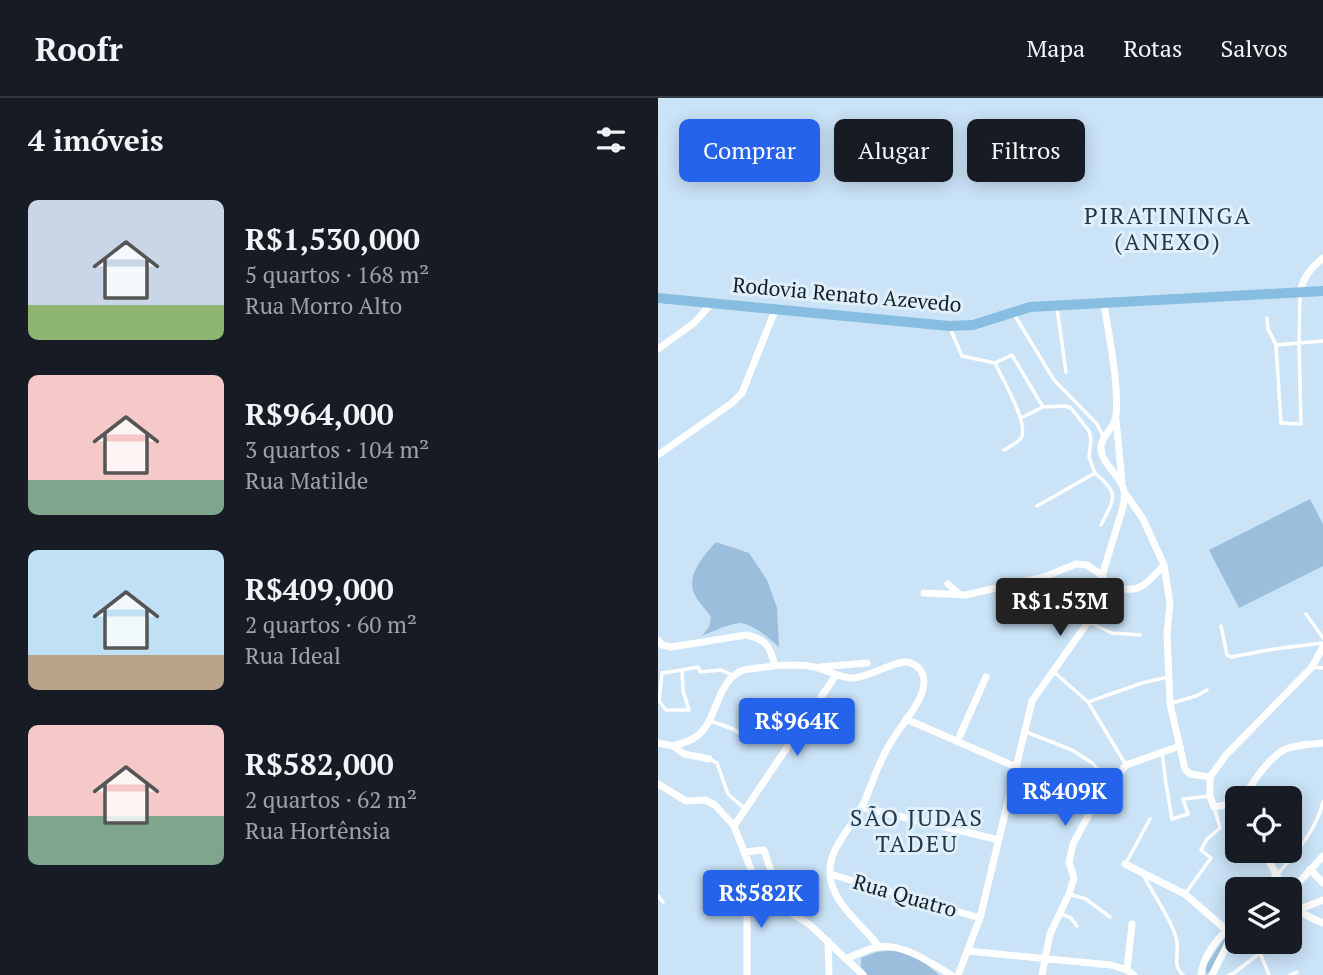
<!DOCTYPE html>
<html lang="pt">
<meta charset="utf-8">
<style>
:root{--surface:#171b24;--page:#20242c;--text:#f1f3f6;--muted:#9ea1a6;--line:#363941;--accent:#2563eb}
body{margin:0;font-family:"PT Serif",serif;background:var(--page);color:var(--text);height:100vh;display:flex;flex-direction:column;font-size:26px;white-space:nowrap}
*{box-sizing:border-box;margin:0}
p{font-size:23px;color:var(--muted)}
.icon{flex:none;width:38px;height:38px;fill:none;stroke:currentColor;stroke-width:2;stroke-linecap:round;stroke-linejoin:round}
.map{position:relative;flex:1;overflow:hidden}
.side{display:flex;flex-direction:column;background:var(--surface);width:658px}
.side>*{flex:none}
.top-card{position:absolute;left:21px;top:21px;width:539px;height:63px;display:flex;gap:14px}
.buttons{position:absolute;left:567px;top:688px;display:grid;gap:14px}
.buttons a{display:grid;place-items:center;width:77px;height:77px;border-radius:10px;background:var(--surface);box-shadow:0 4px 18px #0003;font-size:35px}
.price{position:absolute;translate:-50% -60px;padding:0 16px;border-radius:7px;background:var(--accent);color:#fff;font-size:23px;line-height:46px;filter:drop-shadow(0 2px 4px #0008)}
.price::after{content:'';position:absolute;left:50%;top:42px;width:21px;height:16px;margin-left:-10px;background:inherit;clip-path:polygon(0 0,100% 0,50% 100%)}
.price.on{background:#222;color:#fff}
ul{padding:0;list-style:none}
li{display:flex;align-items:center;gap:21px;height:175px;padding:0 28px}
li span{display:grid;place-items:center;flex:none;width:196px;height:140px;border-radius:10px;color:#555}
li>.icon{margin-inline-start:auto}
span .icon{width:84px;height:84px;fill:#fffc;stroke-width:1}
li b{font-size:30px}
h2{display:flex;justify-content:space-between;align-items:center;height:84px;padding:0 28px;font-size:30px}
.tag{padding:0 24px;border-radius:10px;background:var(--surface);box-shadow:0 4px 18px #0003;font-size:24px;line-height:63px}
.tag.on{background:var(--accent);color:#fff}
header{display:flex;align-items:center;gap:42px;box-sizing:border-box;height:98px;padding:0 35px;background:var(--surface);border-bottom:2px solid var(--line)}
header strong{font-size:33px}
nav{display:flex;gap:38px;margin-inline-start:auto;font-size:24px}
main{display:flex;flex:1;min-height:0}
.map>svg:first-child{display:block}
.green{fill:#9abedb}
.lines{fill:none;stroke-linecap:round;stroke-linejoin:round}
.service{stroke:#fff;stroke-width:3.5}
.minor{stroke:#fff;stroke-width:7}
.primary{stroke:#86bde1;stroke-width:10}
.labels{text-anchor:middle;stroke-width:6;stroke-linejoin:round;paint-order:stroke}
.street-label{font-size:21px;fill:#151f26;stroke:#dfeffb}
.neighbourhood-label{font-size:23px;letter-spacing:2px;fill:#223747;stroke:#dfeffb}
</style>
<header>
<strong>Roofr</strong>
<nav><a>Mapa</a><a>Rotas</a><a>Salvos</a></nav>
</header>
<main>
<section class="side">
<h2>4 imóveis<svg class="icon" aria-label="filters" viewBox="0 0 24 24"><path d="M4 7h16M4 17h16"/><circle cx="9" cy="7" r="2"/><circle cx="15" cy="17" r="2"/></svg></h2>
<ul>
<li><span style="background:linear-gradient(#c9d6e8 75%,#8fb573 0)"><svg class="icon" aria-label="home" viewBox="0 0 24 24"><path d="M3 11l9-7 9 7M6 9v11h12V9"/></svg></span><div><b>R$1,530,000</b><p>5 quartos · 168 m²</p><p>Rua Morro Alto</p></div></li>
<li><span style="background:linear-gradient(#f6c9c9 75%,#7fa58c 0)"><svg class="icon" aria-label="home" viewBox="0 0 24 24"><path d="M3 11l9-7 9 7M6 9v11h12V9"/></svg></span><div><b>R$964,000</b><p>3 quartos · 104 m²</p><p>Rua Matilde</p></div></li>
<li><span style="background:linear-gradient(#bfe0f5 75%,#b9a48a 0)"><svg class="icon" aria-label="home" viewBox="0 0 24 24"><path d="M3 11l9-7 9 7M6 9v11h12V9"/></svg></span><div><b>R$409,000</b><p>2 quartos · 60 m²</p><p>Rua Ideal</p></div></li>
<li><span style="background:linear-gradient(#f6c9c9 65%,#7fa58c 0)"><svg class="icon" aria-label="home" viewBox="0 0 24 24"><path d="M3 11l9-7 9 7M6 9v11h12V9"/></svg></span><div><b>R$582,000</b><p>2 quartos · 62 m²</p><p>Rua Hortênsia</p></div></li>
</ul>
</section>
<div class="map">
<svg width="665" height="877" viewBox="0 0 665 877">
<rect width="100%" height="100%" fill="#cae3f7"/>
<path class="green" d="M 652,401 L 665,426 L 665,468 L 581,510 L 551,452 Z
M 58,444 L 91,455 L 109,482 L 119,510 L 121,549 C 111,541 96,526 82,525 C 73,525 53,534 44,538 L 51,529 L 53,519 C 48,511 39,503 36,495 C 28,477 47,456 58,444 Z
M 568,838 L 570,840 L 554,872 L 549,876 L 547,869 Z
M 238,852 L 260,859 L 281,877 L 210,877 L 203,869 L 203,860 L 219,854 Z"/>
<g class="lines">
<path class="service" d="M 399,210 L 408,274
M 356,216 L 396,282 L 439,326 L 446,340
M 609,220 L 610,231 L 618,247 L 623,325 L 643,326 L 641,245 L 642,198
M 292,230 L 304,258 L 337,265 L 354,257 L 385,309 L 407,308 L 413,310 L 431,333 L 433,341 L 431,359 L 437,375 L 379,408
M 618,247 L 665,243
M 337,265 C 344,280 369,322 364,338 C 362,344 351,349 346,352
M 363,320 L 385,309
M 437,375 C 463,397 456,400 443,427
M 648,516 L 665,540
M 430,524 L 454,535 L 482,537
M 563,528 L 569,557 L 573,559 L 616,551 L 665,545
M 654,569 L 665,570
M 24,572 L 4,575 L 1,603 L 8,612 L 31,612 L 25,593 L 24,572 L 40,569 L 42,574 L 63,572 L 74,577
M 395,573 L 430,604 L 468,667
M 430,604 L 484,585 L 510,579
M 514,605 L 538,598 L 549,592
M 53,623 L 75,631 L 85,637
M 366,633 L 414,652 L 434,665 L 454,684
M 504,653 L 508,686 L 514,721 L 530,716 L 525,701 L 552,698
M 52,661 L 59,665 L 70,696 L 86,710
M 360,670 L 398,689 L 433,710
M 468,765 L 492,721
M 486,778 C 494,794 518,829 519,845 C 521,858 514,867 525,877
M 618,778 C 637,756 658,733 665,704
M 411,796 L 428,801 L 452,819
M 527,796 L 553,760 L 543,752 L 549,741 L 562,730 L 556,709
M 0,798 L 5,804
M 404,816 L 413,820 L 419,828
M 571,877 L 576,875 L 602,855 L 611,877
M 632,877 L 639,874"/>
<path class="minor" d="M 642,195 C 645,179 653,170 665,160
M 0,251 L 36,225 L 54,205
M 458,321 L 464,384
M 0,357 L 74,305 L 84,295 L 118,210
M 467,395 L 485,421 L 506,467 L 512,506 L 509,535 L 512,606 L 527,671 L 532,676 L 552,679
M 444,483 C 477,498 482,493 506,467
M 290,486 L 301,496
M 266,495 L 308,497 L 386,479 L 418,466 L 429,467 L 445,478
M 0,542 L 4,547 L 13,549 L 88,537 C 108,541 112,548 117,568
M 162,569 L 209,565
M 248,621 L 358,669
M 299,644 L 328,579
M 0,645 L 15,648 L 26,656 L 51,661
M 15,648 C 23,645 32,644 39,638 C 59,624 58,584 83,573 C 86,571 90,571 93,571 C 114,568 136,565 157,569 C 169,572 180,579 193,580 C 210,581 241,559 253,565 C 264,569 268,580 265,591 C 261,608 244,626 235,641 C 220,663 215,685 204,709 C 194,729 170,751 172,775 C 173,806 204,825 221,849
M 0,686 L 28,703 L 47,702 L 57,707 L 76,728 L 96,779 L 118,806 L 151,826 L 205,877
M 587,700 C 591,687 613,658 626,652 C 634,647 655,646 665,645
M 579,705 L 556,709 L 552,698 L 552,679 L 568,657 L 654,569 L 665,549
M 203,709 L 341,742
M 76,728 L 178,577
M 605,752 L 626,791
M 86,754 L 106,752 L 116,782 L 150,807
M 467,766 L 527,796 L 574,837
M 652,771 L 665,785
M 172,776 L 322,820
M 607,791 L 618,778
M 632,794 L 665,758
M 632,801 C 641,813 650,820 665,825
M 640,812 L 665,802
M 170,843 L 171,877
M 310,853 L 453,867 L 469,872 L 476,877
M 189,860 C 199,857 210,850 221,849 C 245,845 273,865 293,877
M 469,872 L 474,826
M 89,877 L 89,787 L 96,779
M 300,877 L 322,820 L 374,603 L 430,524 L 465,409 C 466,404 467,398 466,393 C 463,377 444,367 443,351 C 442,338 457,330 458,318 C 461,285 451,239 446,206
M 384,877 L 392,836 L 411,796 L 416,780 L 411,764 L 415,746 L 434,711 L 468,667 L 522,648
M 543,877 C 545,854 564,837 579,821
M 554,877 L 579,827"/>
<path class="primary" d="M 0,200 L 291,228 L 315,227 L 372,209 L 665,193"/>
</g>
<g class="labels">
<g class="street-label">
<text transform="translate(189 197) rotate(5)" y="7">Rodovia Renato Azevedo</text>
<text transform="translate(247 798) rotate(16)" y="7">Rua Quatro</text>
</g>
<g class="neighbourhood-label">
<text x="510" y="126">PIRATININGA<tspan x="510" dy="26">(ANEXO)</tspan></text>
<text x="259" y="728">SÃO JUDAS<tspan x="259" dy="26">TADEU</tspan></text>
</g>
</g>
</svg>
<div class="buttons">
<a><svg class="icon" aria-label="locate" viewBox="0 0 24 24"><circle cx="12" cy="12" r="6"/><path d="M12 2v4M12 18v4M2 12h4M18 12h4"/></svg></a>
<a><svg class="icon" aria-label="layers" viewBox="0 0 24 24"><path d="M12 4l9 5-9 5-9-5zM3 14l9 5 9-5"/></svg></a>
</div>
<b class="price on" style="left:402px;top:540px">R$1.53M</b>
<b class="price" style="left:139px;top:660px">R$964K</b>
<b class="price" style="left:407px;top:730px">R$409K</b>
<b class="price" style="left:103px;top:832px">R$582K</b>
<div class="top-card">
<a class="tag on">Comprar</a>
<a class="tag">Alugar</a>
<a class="tag">Filtros</a>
</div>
</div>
</main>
